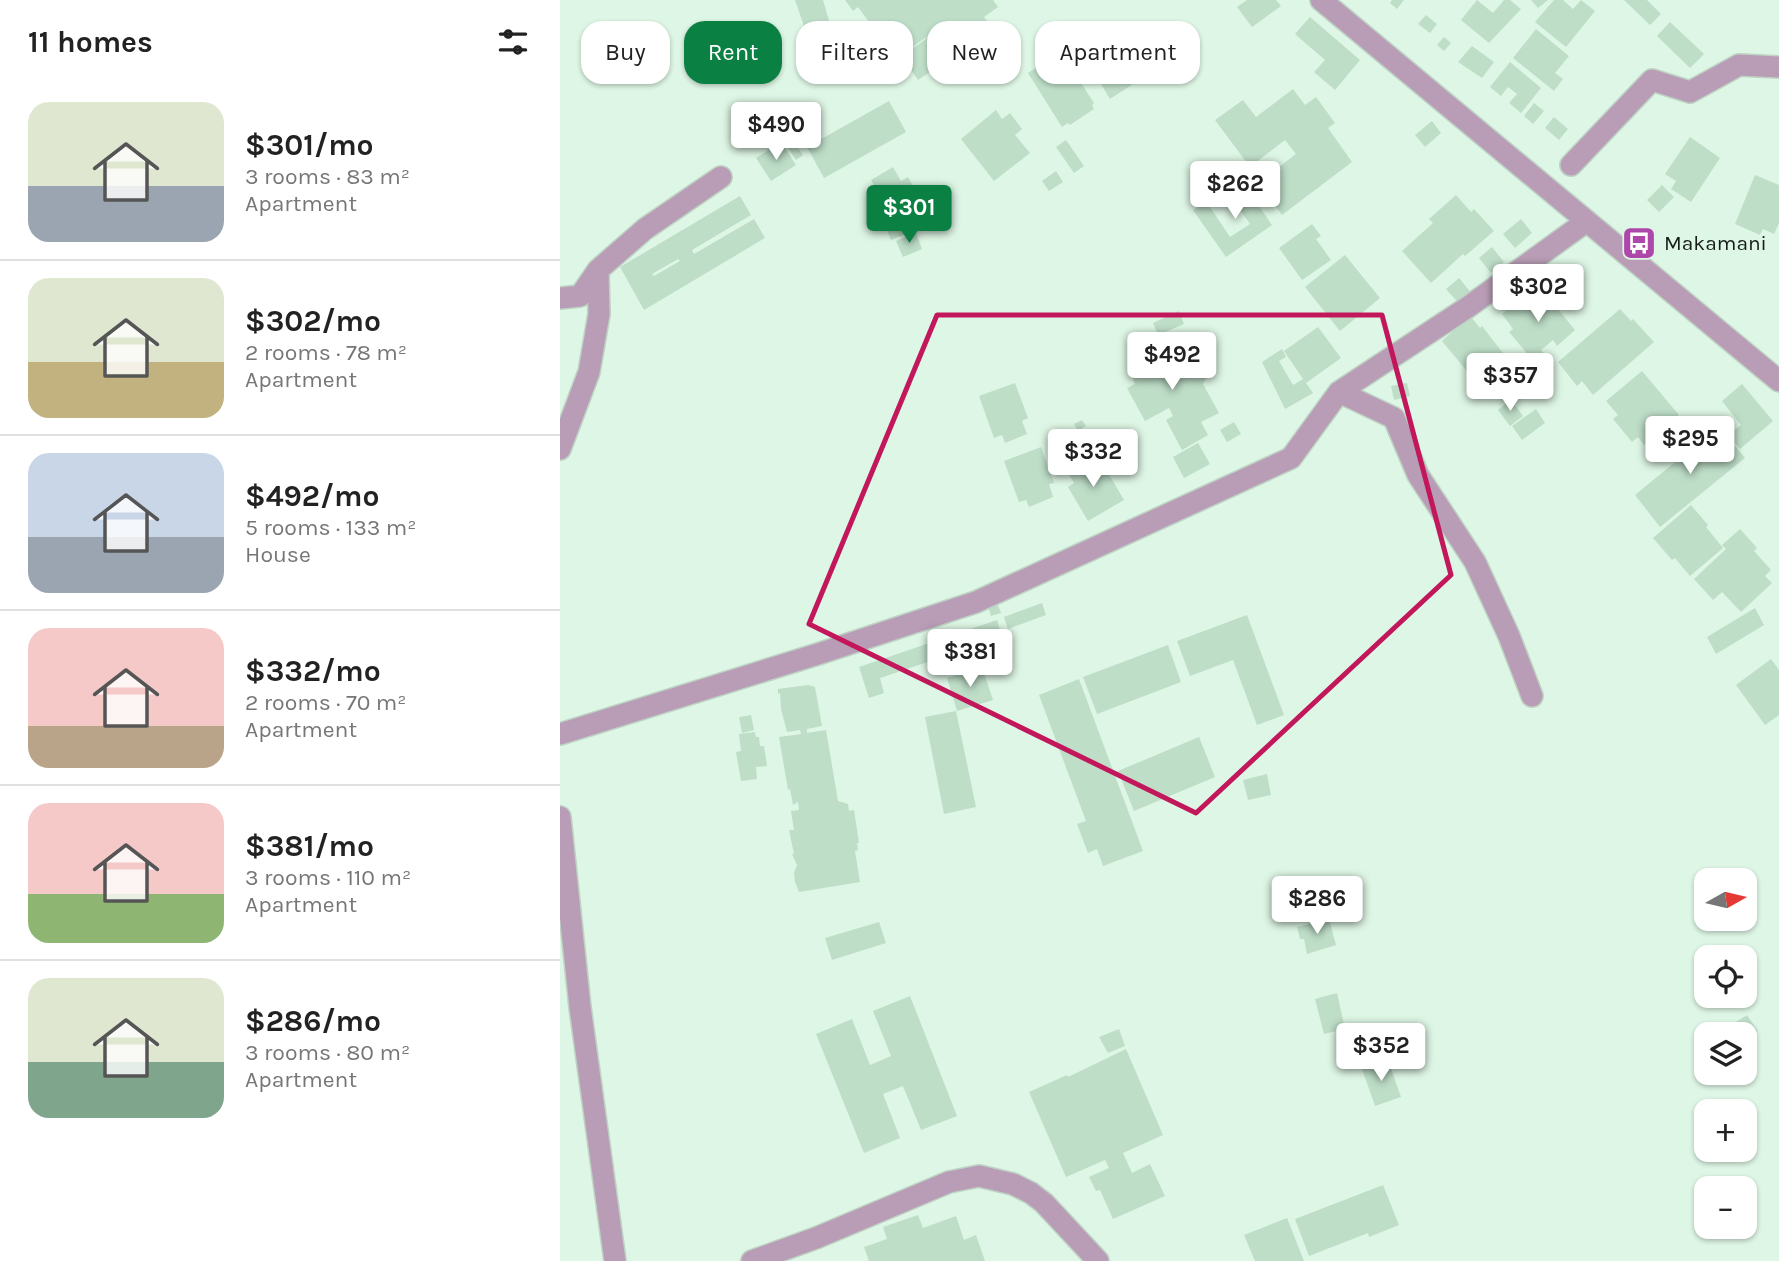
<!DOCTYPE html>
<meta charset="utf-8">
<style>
:root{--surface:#fff;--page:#f6f6f6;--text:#222;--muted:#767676;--line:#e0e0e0;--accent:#0b8043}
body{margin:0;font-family:Karla,sans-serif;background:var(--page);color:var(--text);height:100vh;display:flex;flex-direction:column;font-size:26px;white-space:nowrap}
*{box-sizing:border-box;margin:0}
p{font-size:23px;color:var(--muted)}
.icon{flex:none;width:38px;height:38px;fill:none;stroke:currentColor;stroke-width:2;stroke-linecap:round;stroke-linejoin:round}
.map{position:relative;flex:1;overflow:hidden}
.sheet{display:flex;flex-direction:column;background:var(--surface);width:560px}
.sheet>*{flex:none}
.hud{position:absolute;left:21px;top:21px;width:665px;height:63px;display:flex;gap:14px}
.needle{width:46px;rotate:82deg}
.tools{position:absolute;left:1134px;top:868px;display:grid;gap:14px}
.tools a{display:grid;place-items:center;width:63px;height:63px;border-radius:14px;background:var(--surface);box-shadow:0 2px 5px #0004;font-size:35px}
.price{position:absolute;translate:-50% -60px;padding:0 16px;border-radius:7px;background:#fff;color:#222;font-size:23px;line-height:46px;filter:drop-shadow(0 2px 4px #0008)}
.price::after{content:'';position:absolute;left:50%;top:42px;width:21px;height:16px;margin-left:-10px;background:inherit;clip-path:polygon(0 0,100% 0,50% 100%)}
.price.selected{background:var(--accent);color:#fff}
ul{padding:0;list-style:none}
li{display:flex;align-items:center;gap:21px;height:175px;padding:0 28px}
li+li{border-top:2px solid var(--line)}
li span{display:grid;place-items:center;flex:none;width:196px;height:140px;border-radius:21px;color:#555}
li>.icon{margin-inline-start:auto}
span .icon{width:84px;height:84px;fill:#fffc;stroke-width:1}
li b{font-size:30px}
h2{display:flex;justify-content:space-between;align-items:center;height:84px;padding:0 28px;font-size:30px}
.pill{padding:0 24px;border-radius:21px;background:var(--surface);box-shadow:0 2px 5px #0004;font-size:24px;line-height:63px}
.pill.selected{background:var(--accent);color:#fff}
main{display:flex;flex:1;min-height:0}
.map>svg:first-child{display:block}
.building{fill:#bedec8;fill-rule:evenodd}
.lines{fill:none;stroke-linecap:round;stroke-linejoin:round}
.minor-casing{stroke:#bed3c4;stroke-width:24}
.minor{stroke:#b99db6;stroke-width:21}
.marked{fill:none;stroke:#c2185b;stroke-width:5;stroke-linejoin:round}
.labels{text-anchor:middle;stroke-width:7;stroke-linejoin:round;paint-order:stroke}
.poi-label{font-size:21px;fill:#151d17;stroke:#def6e5;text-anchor:start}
</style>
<main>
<section class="sheet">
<h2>11 homes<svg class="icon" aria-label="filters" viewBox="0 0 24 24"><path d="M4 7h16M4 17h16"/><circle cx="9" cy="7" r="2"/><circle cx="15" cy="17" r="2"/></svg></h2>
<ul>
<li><span style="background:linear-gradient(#dfe7d0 60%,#9aa5b1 0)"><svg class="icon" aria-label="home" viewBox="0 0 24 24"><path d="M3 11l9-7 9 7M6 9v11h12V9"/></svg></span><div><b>$301/mo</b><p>3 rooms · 83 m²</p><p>Apartment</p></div></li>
<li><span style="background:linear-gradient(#dfe7d0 60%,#c2b280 0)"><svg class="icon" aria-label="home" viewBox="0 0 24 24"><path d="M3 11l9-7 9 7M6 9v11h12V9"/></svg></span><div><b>$302/mo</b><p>2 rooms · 78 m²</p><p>Apartment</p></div></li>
<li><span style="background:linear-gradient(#c9d6e8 60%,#9aa5b1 0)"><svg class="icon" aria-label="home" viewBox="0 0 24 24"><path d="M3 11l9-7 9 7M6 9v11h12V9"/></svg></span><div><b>$492/mo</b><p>5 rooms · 133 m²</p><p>House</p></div></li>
<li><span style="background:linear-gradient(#f6c9c9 70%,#b9a48a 0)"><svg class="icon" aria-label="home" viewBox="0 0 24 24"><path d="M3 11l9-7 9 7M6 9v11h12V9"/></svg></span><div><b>$332/mo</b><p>2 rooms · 70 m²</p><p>Apartment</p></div></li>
<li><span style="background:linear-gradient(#f6c9c9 65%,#8fb573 0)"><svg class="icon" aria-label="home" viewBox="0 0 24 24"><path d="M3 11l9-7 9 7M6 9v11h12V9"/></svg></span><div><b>$381/mo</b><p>3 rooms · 110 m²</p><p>Apartment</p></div></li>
<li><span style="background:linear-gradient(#dfe7d0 60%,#7fa58c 0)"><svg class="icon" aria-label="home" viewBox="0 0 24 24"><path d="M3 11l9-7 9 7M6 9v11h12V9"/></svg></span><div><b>$286/mo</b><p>3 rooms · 80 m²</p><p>Apartment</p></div></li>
</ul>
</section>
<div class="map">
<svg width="1219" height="1261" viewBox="0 0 1219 1261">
<rect width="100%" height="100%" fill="#def6e5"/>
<path class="building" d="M 235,0 L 263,0 L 270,24 L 246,32 Z
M 285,0 L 433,0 L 438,7 L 424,17 L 432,28 L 413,42 L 418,49 L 382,74 L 377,67 L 358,80 L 351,70 L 339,79 L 329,66 L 397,16 L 322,68 L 309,49 L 322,40 L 298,7 L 293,11 Z
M 687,0 L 716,0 L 721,6 L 692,27 L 677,7 Z
M 832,0 L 844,0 L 837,9 L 830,3 Z
M 917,0 L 933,13 L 944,0 L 950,0 L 961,9 L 929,43 L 901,20 Z
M 971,0 L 988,0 L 978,8 Z
M 994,0 L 1003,0 L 1013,9 L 1021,0 L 1035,11 L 1006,47 L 975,22 Z
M 1064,0 L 1087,0 L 1101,14 L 1090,25 Z
M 866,15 L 877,24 L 870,33 L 858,24 Z
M 750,17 L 800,60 L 775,90 L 754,72 L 765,60 L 735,34 Z
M 1110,22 L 1144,54 L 1130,68 L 1097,36 Z
M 976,29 L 1009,56 L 995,73 L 1003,79 L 994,91 L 953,58 Z
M 517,37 L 523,47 L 506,57 L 499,48 Z
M 884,37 L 891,43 L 884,51 L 877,45 Z
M 912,46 L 934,62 L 922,78 L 898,62 Z
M 485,62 L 493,73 L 502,68 L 511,82 L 517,77 L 534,103 L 532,105 L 534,109 L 510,125 L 508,123 L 502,127 L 468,73 Z
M 950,62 L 981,88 L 961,113 L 949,103 L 957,94 L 948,87 L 941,96 L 930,87 Z
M 564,69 L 573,84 L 550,99 L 541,84 Z
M 733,89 L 745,105 L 756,97 L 775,123 L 768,128 L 792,162 L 722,215 L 698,183 L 736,154 L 725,140 L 690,167 L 655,120 L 683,100 L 696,117 Z
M 329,101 L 346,132 L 264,178 L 247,147 Z
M 974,103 L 984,111 L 973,124 L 964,116 Z
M 436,110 L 442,119 L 450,113 L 462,129 L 455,135 L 470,153 L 434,181 L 401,139 Z
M 994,117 L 1008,129 L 999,140 L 985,128 Z
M 872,121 L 881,133 L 865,147 L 855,135 Z
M 230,136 L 243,155 L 236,160 L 223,140 Z
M 1130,137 L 1160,158 L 1131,202 L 1111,189 L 1116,181 L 1105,174 Z
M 506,140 L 524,166 L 514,173 L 496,147 Z
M 221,142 L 236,165 L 211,181 L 196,158 Z
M 333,167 L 341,181 L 348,177 L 360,199 L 331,216 L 311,180 Z
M 496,171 L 503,182 L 489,191 L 482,181 Z
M 1195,175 L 1219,185 L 1219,223 L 1214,234 L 1203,229 L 1200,235 L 1175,224 Z
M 682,181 L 712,225 L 666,257 L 633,210 L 646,201 L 670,237 L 690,224 L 667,191 Z
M 1102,185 L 1114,197 L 1099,212 L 1087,200 Z
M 896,195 L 911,212 L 914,209 L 934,231 L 905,256 L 903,254 L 871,283 L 842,251 L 873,223 L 869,219 Z
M 180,196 L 191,215 L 132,250 L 134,254 L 194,219 L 205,238 L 84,310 L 60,267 ZM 118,259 L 120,261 L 94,276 L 92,274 Z
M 346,210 L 351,220 L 344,223 L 348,233 L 331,240 L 324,222 L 341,214 L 340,212 Z
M 961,219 L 972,233 L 955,248 L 943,234 Z
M 752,224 L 761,236 L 756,239 L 771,260 L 742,280 L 719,248 Z
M 356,233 L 362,249 L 343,257 L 336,241 Z
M 932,247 L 944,262 L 931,273 L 919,258 Z
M 785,255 L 820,298 L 780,331 L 745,287 Z
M 899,278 L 913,295 L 901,306 L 886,289 Z
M 979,286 L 1015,330 L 997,346 L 993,340 L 981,350 L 985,355 L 975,363 L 949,332 L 953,329 L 942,314 L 953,305 L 958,310 L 964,305 L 961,302 Z
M 1060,309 L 1071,321 L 1073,319 L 1094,342 L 1033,395 L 1022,381 L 1017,386 L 998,362 Z
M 619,311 L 624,324 L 598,335 L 593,323 Z
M 907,312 L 920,328 L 922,326 L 952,365 L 925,393 L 882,341 L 892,332 L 888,328 Z
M 758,327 L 781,358 L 746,383 L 753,393 L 725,409 L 702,362 L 722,349 L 726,357 L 719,361 L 733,385 L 743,379 L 724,351 Z
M 611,339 L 620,356 L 626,353 L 633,366 L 638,363 L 646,378 L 643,384 L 659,413 L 641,422 L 648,435 L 622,450 L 606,420 L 613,416 L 609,408 L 585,421 L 567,388 L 575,384 L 567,365 Z
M 1082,371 L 1119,415 L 1084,445 L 1078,437 L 1072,442 L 1053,419 L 1058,415 L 1046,401 Z
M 455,383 L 468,418 L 462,421 L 467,434 L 445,443 L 442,435 L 434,438 L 419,396 Z
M 847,383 L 850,396 L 834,400 L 831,386 Z
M 1182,384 L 1213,421 L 1180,449 L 1168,435 L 1181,425 L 1162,401 Z
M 951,400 L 963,416 L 950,426 L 938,410 Z
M 976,409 L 985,423 L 962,440 L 952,426 Z
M 522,420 L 526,426 L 518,431 L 514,424 Z
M 674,422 L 681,434 L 667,442 L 660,430 Z
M 1159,426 L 1185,458 L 1100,527 L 1075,495 Z
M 638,443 L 650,464 L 624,478 L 613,457 Z
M 481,447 L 494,483 L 489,484 L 493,497 L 469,507 L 466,500 L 459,502 L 444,461 Z
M 529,457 L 534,465 L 541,461 L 564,500 L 528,521 L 508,487 L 514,483 L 507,471 Z
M 1131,505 L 1148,525 L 1146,527 L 1163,548 L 1130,576 L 1115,558 L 1112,560 L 1093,538 Z
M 1180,529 L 1197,548 L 1194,551 L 1211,570 L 1205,576 L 1212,583 L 1181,612 L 1162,592 L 1153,600 L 1134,579 L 1166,549 L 1162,545 Z
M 437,603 L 441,613 L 431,616 L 428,606 Z
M 482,603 L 486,615 L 448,629 L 444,617 Z
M 1195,608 L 1204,625 L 1156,654 L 1147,637 Z
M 687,615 L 724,715 L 697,725 L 673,660 L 630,676 L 617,641 Z
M 437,620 L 442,637 L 320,678 L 324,693 L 309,698 L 299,667 Z
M 608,645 L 621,682 L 537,714 L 523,677 Z
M 1211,659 L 1219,670 L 1219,715 L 1205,725 L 1176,685 Z
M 422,667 L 433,700 L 397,711 L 387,678 Z
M 519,679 L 583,851 L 543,866 L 537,849 L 528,853 L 517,824 L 526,821 L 479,695 Z
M 248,685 L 255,687 L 262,726 L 247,729 L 247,733 L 266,730 L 278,801 L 288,804 L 289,811 L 294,810 L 299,843 L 297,843 L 298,850 L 295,851 L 300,882 L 239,892 L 235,882 L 234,873 L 237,865 L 232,854 L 234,854 L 229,830 L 234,830 L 231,811 L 239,810 L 238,802 L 233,805 L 230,789 L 228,790 L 219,737 L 241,734 L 240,730 L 227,732 L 221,709 L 220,693 L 218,694 L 218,689 Z
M 396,711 L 416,807 L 384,814 L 365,717 Z
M 191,715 L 194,730 L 182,733 L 179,717 Z
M 195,732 L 196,737 L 199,737 L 200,746 L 204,746 L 207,766 L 196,767 L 197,779 L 181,781 L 176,752 L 181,751 L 179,734 Z
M 639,737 L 655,777 L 574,811 L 558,771 Z
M 707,774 L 711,795 L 688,800 L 683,780 Z
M 769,919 L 776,945 L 747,954 L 744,939 L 740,939 L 737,927 Z
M 319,922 L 326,943 L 272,960 L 265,938 Z
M 777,993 L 785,1029 L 764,1034 L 755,999 Z
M 350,996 L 397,1116 L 361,1130 L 343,1086 L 323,1094 L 340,1138 L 304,1153 L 256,1034 L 292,1019 L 310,1065 L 331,1056 L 313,1011 Z
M 1187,1015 L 1198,1031 L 1185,1040 L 1185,1034 L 1166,1034 L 1163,1030 Z
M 559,1029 L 565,1046 L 548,1053 L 539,1037 Z
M 566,1049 L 603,1135 L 563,1153 L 572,1173 L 590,1164 L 605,1196 L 553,1219 L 540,1190 L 536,1191 L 529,1177 L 549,1168 L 545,1160 L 506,1177 L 469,1092 L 507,1075 L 508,1077 Z
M 828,1060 L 841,1097 L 815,1106 L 802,1069 Z
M 823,1185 L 839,1225 L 809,1237 L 808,1233 L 749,1256 L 735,1219 Z
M 358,1215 L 363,1228 L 396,1216 L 404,1240 L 416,1235 L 425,1261 L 309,1261 L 304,1247 L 327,1239 L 323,1227 Z
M 727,1218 L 744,1261 L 695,1261 L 684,1235 Z"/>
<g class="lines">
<g class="minor-casing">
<path id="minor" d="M 761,0 L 1219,381
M 1011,165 L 1092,80 L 1130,92 L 1179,65 L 1219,67
M 0,298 L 20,296 L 38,270 L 85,229 L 161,177
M 779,392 L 834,418 L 858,475 L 915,562 L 949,636 L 972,696
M 0,449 L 29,372 L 39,314 L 38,270
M 0,734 L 258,654 L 416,602 L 731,458 L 779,392 L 908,307 L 1027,221
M 0,817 L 20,1007 L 55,1261
M 192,1261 L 256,1238 L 389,1182 L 419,1176 L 453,1184 L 471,1193 L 484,1203 L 538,1261"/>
</g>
<use href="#minor" class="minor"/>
</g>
<path class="marked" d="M 377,315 L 822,315 L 891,575 L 636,813 L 249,624 Z"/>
<defs>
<g id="bus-square" transform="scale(1.75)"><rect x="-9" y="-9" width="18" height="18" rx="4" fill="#ae47aa" stroke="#def6e5"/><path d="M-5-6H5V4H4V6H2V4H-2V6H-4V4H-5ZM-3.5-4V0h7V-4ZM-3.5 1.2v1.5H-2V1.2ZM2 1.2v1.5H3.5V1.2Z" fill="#fff"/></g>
</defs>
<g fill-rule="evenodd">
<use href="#bus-square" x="1079" y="243"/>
</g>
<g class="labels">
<g class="poi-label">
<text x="1104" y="250">Makamani</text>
</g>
</g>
</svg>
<div class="tools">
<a><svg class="needle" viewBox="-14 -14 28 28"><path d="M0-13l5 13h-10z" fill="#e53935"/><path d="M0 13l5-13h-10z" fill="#767676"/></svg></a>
<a><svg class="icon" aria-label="locate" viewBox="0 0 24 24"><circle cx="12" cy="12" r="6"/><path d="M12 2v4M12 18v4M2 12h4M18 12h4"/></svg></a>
<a><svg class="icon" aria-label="layers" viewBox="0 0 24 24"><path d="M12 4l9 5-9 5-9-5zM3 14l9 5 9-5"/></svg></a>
<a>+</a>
<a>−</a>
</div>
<b class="price" style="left:216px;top:162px">$490</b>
<b class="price" style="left:675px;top:221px">$262</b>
<b class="price selected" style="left:349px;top:245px">$301</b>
<b class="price" style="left:978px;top:324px">$302</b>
<b class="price" style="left:612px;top:392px">$492</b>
<b class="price" style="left:950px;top:413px">$357</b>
<b class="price" style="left:1130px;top:476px">$295</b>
<b class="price" style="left:533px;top:489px">$332</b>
<b class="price" style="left:410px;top:689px">$381</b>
<b class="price" style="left:757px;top:936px">$286</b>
<b class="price" style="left:821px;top:1083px">$352</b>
<div class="hud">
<a class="pill">Buy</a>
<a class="pill selected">Rent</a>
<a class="pill">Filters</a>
<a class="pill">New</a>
<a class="pill">Apartment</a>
</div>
</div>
</main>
